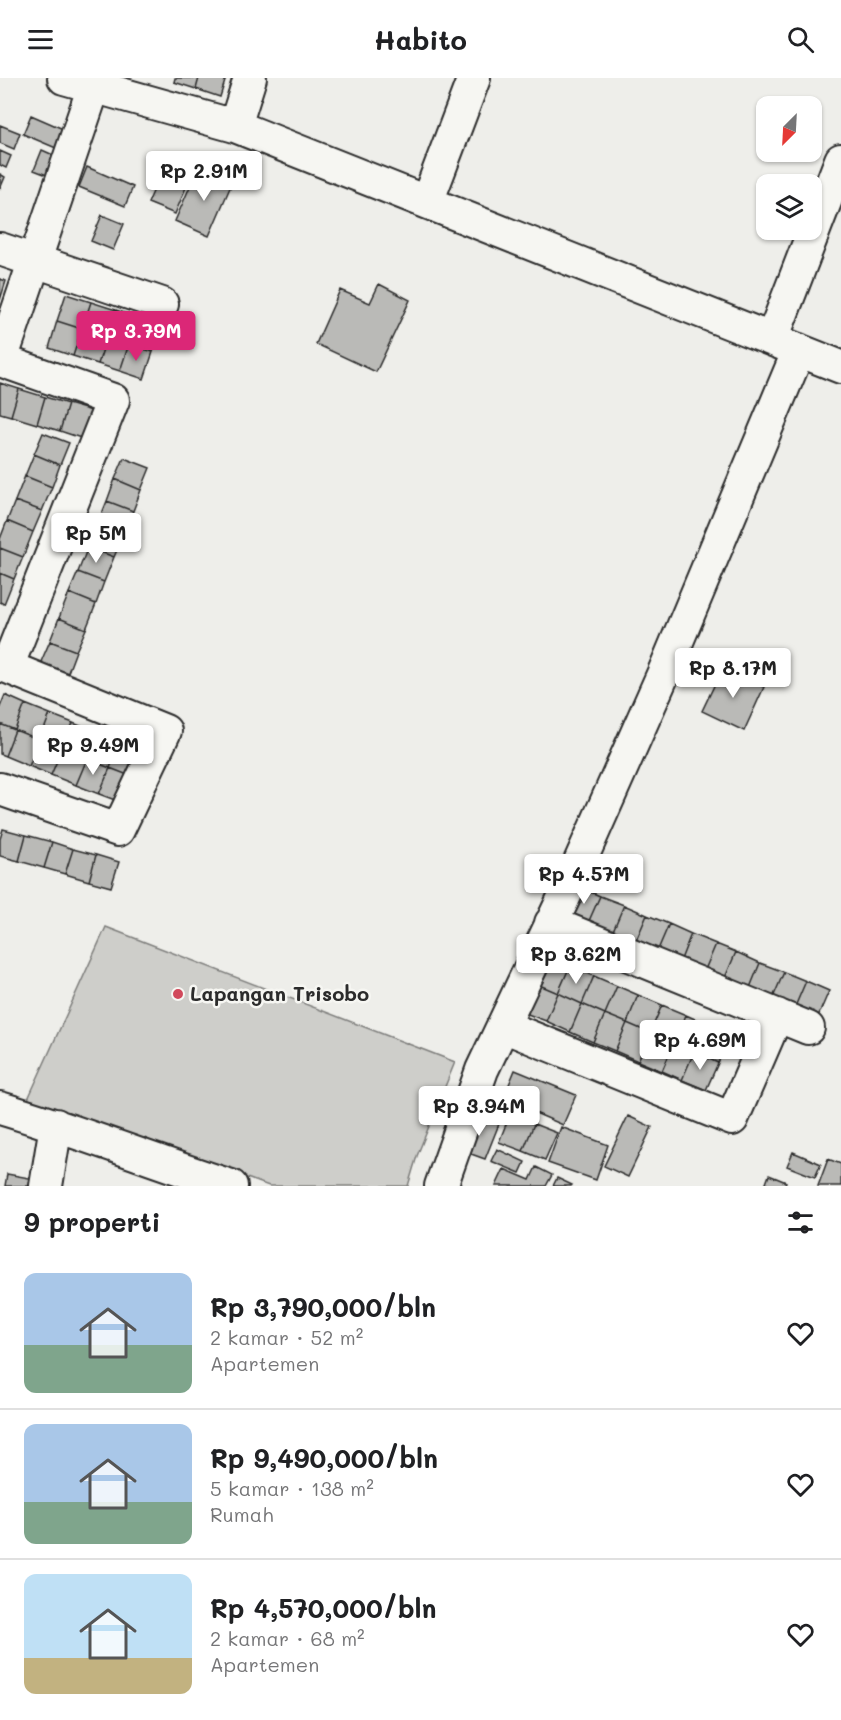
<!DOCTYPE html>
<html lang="id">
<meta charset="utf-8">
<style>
:root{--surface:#fff;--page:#f6f6f6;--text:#202124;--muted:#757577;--line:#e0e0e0;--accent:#db2777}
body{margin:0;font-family:Mali,sans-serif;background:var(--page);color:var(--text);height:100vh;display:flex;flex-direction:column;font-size:22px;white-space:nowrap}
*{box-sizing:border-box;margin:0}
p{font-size:20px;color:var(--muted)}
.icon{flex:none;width:33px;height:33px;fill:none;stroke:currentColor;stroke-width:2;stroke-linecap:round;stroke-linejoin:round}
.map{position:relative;height:1108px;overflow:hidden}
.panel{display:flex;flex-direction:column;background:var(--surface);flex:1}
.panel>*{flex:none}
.needle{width:39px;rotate:204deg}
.fabs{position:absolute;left:756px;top:18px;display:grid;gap:12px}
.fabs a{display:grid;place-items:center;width:66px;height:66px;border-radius:12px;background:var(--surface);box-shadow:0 2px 4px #0004;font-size:30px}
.price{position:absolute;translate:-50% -51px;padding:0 14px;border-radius:6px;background:#fff;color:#222;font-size:20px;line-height:39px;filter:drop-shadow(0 2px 3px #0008)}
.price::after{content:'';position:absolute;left:50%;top:36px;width:18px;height:14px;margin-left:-9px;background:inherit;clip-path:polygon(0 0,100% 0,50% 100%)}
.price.current{background:var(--accent);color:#fff}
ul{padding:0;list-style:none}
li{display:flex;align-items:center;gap:18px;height:150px;padding:0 24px}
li+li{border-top:2px solid var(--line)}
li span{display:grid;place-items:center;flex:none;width:168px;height:120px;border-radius:12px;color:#555}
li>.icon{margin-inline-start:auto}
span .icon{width:72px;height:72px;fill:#fffc;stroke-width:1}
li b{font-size:26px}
h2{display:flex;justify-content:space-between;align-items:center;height:72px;padding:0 24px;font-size:26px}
header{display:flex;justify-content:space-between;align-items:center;height:78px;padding:0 24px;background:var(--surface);font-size:27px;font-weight:800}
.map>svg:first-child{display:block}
.green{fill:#cececa;stroke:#7c7c7a;stroke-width:1.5}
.building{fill:#babab7;stroke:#2b2b2b;stroke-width:1.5}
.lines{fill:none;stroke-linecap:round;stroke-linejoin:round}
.minor-casing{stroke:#2b2b2b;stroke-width:36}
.minor{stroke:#f6f6f2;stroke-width:32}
.poi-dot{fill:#d1495b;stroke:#f6f6f2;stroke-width:2}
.labels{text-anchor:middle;stroke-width:5;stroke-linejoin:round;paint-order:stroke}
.poi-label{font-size:20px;font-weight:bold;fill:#2b2b2b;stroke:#f6f6f2;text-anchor:start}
</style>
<header><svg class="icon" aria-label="menu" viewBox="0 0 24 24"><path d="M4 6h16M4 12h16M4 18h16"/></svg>Habito<svg class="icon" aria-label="search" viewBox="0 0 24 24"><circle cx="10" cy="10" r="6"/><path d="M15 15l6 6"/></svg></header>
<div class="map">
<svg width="841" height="1108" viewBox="0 0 841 1108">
<rect width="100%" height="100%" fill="#eeeeea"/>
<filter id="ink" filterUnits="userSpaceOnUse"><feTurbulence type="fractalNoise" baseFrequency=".0167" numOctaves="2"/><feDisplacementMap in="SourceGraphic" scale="12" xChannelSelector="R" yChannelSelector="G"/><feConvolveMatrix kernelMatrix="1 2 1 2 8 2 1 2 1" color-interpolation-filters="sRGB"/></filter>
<g filter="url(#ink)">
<path class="green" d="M 106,849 L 455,984 L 417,1078 L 408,1108 L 269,1108 L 28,1021 Z"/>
<path class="building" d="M 175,0 L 199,0 L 196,11 L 174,4 Z
M 199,0 L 226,0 L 220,19 L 196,11 Z
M 31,37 L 70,54 L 63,73 L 23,56 Z
M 0,47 L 20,55 L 14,71 L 0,65 Z
M 42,72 L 60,80 L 52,99 L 34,92 Z
M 0,73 L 11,78 L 6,90 L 0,87 Z
M 166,84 L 192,95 L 175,136 L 148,125 Z
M 87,89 L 133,109 L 125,128 L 79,109 Z
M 198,90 L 232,105 L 209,158 L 175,143 Z
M 0,96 L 5,99 L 0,111 Z
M 102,137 L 124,146 L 113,172 L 91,163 Z
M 0,201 L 6,203 L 0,222 Z
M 379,206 L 410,222 L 376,294 L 316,266 L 340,212 L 370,225 Z
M 66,216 L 91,224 L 82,251 L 57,243 Z
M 91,224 L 116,232 L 107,259 L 82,251 Z
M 116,232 L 138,240 L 129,266 L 107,259 Z
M 138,240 L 161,247 L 153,274 L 129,266 Z
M 57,243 L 82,251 L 73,278 L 49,270 Z
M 82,251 L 107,259 L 98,286 L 73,278 Z
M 107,259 L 129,266 L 120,293 L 98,286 Z
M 129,266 L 153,274 L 144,301 L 120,293 Z
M 0,305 L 19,311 L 11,338 L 0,335 Z
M 19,311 L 45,319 L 37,346 L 11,338 Z
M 45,319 L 68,326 L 60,353 L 37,346 Z
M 68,326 L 92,333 L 84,361 L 60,353 Z
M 43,355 L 69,365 L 60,387 L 34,376 Z
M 34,376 L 60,387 L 52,409 L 25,398 Z
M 124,380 L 150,390 L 141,412 L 115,401 Z
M 25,398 L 52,409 L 42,433 L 15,423 Z
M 115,401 L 141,412 L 133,433 L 107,423 Z
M 15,423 L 42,433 L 33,454 L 7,443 Z
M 107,423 L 133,433 L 123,458 L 97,448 Z
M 7,443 L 33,454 L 23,479 L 0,470 L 0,461 Z
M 97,448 L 123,458 L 114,479 L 88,469 Z
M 88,469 L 114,479 L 104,504 L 78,494 Z
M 0,470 L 23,479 L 14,501 L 0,495 Z
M 78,494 L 104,504 L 96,526 L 69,515 Z
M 0,495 L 14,501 L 4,526 L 0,524 Z
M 69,515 L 96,526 L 86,551 L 59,540 Z
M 59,540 L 86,551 L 76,573 L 50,563 Z
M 50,563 L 76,573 L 67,597 L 40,586 Z
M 723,589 L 764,609 L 744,653 L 702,633 Z
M 5,617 L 25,626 L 15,652 L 0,646 L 0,629 Z
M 25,626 L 50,636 L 40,662 L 15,652 Z
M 50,636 L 73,645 L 62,671 L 40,662 Z
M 73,645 L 98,655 L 87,681 L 62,671 Z
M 0,646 L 15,652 L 5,678 L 0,676 Z
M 15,652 L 40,662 L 29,688 L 5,678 Z
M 98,655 L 120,664 L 110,690 L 87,681 Z
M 40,662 L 62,671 L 51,697 L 29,688 Z
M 120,664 L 144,673 L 133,699 L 110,690 Z
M 62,671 L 87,681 L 76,707 L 51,697 Z
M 87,681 L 110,690 L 99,716 L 76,707 Z
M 110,690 L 133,699 L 123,725 L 99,716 Z
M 3,751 L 26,757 L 19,783 L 0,778 L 0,761 Z
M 26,757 L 52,764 L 44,790 L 19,783 Z
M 52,764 L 73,771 L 65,796 L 44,790 Z
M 73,771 L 96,777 L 89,803 L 65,796 Z
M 96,777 L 119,784 L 111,809 L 89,803 Z
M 579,809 L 600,818 L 588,845 L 567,836 Z
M 600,818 L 624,827 L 612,855 L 588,845 Z
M 624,827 L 647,837 L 635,865 L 612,855 Z
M 647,837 L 669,846 L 657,874 L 635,865 Z
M 669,846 L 691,856 L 680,884 L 657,874 Z
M 691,856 L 716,866 L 704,894 L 680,884 Z
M 716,866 L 736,874 L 724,902 L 704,894 Z
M 736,874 L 760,885 L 749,912 L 724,902 Z
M 549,878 L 570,888 L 558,915 L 537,906 Z
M 760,885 L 784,894 L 772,922 L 749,912 Z
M 570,888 L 594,898 L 582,926 L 558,915 Z
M 784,894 L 806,903 L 794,931 L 772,922 Z
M 594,898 L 617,908 L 605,936 L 582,926 Z
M 806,903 L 829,913 L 817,941 L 794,931 Z
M 537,906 L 558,915 L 546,943 L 525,935 Z
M 617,908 L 638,917 L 627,945 L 605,936 Z
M 558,915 L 582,926 L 570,954 L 546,943 Z
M 638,917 L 662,927 L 650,955 L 627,945 Z
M 582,926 L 605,936 L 593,964 L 570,954 Z
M 662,927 L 686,937 L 674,965 L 650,955 Z
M 605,936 L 627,945 L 615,973 L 593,964 Z
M 686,937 L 706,946 L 694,974 L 674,965 Z
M 627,945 L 650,955 L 638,983 L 615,973 Z
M 706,946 L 730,957 L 718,985 L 694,974 Z
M 650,955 L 674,965 L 662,993 L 638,983 Z
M 674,965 L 694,974 L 682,1002 L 662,993 Z
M 694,974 L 718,985 L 706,1012 L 682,1002 Z
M 515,992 L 576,1017 L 563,1047 L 503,1021 Z
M 473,1036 L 499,1046 L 485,1081 L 460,1072 Z
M 510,1036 L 534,1046 L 523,1073 L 499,1064 Z
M 628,1038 L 652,1049 L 628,1099 L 604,1088 Z
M 534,1046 L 557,1055 L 545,1082 L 523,1073 Z
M 561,1049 L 608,1067 L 596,1102 L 548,1085 Z
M 497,1071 L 525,1084 L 520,1095 L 491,1083 Z
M 793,1074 L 821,1086 L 815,1099 L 787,1088 Z
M 828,1081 L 841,1086 L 841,1108 L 818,1108 Z
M 536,1089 L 552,1097 L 546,1108 L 496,1108 L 504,1091 L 530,1102 Z
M 7,1096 L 35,1101 L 34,1108 L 5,1108 Z
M 769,1097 L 786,1104 L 784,1108 L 765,1108 Z
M 557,1100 L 572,1107 L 571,1108 L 553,1108 Z"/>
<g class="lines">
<g class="minor-casing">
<path id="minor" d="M 64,0 L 235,48 L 841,289
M 235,48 L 250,0
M 427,124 L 474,0
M 0,171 L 162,226
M 772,261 L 841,82
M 0,282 L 113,322 L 7,589
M 1,282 L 94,8
M 0,586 L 165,653 L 118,752 L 0,711
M 551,845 L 808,950
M 503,948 L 732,1041 L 777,937
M 0,1030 C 78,1053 153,1083 231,1108
M 46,1108 L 56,1047
M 441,1108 L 482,992 L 567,813 L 665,592 L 799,272"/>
</g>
<use href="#minor" class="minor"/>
</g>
</g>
<circle class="poi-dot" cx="178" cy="916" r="6"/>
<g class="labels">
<g class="poi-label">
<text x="190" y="923">Lapangan Trisobo</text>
</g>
</g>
</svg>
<div class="fabs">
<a><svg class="needle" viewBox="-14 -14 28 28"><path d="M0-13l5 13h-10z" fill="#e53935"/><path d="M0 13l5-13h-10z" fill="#757577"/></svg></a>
<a><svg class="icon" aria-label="layers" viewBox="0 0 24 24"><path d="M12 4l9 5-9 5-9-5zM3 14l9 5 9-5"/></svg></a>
</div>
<b class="price" style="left:204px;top:124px">Rp 2.91M</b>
<b class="price current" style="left:136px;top:284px">Rp 3.79M</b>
<b class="price" style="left:96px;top:486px">Rp 5M</b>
<b class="price" style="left:733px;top:621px">Rp 8.17M</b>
<b class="price" style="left:93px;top:698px">Rp 9.49M</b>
<b class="price" style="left:584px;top:827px">Rp 4.57M</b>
<b class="price" style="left:576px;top:907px">Rp 3.62M</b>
<b class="price" style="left:700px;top:993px">Rp 4.69M</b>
<b class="price" style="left:479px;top:1059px">Rp 3.94M</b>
</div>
<section class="panel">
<h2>9 properti<svg class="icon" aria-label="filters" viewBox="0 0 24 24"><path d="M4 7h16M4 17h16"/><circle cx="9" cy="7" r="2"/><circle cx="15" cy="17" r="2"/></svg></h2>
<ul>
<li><span style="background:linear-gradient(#a9c7e8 60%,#7fa58c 0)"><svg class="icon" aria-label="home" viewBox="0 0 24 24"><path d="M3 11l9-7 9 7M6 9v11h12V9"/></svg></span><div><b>Rp 3,790,000/bln</b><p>2 kamar · 52 m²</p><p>Apartemen</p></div><svg class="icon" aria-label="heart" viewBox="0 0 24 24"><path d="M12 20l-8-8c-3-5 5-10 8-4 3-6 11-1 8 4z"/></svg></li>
<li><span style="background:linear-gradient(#a9c7e8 65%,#7fa58c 0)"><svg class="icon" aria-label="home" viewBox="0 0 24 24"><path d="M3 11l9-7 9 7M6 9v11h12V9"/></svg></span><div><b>Rp 9,490,000/bln</b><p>5 kamar · 138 m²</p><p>Rumah</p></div><svg class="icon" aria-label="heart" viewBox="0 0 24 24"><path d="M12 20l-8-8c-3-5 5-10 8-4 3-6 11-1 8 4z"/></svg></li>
<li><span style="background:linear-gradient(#bfe0f5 70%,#c2b280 0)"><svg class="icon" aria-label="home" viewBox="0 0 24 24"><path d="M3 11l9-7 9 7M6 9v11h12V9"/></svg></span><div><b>Rp 4,570,000/bln</b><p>2 kamar · 68 m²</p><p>Apartemen</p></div><svg class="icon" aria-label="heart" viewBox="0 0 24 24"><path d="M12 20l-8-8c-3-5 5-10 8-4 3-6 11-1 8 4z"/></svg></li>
</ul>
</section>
